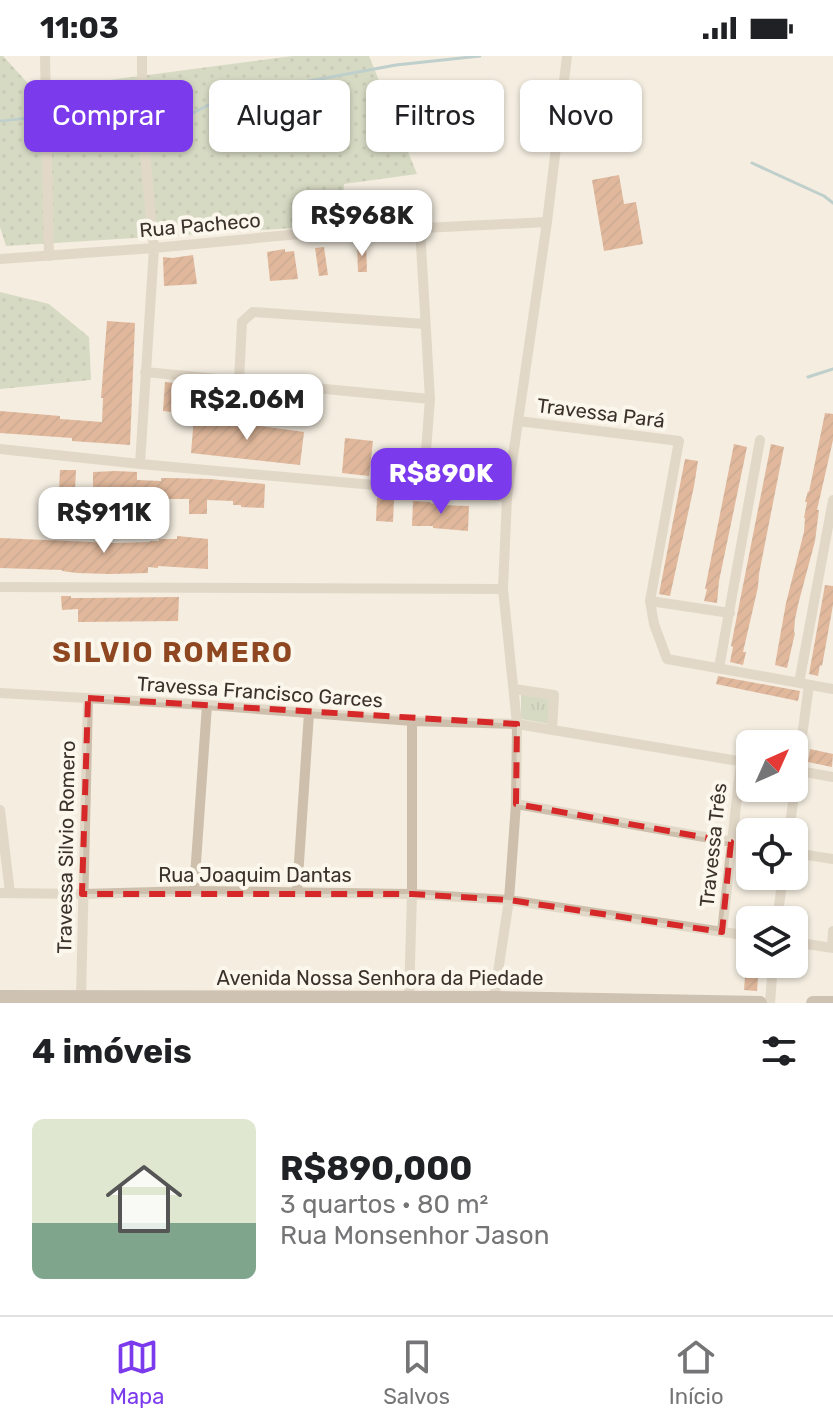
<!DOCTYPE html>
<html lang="pt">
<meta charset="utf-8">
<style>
:root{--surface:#fff;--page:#f2f2f2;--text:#202124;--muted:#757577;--line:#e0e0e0;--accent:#7c3aed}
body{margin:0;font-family:Rubik,sans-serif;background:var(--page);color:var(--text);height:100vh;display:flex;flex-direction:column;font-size:30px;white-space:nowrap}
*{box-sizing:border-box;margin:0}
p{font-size:26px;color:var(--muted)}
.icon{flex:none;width:44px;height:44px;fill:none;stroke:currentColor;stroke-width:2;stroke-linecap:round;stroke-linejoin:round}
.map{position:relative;height:947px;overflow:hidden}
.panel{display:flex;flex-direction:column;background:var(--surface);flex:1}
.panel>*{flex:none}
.guide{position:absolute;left:24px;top:24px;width:786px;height:72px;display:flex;gap:16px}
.needle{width:52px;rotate:45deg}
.controls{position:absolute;left:736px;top:674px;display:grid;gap:16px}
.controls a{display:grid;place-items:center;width:72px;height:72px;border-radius:12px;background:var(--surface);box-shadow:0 2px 6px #0004;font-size:40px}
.price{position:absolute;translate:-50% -68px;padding:0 18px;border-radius:16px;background:#fff;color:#222;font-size:26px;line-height:52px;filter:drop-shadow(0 2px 4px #0008)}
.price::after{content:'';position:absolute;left:50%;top:48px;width:24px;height:18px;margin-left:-12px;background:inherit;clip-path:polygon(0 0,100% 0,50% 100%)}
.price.selected{background:var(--accent);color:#fff}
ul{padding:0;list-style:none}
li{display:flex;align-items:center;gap:24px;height:200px;padding:0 32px}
li span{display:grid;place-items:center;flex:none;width:224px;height:160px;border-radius:12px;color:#555}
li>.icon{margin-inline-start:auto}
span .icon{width:96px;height:96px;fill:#fffc;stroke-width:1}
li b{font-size:34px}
h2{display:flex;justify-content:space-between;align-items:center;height:96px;padding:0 32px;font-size:34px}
.tag{padding:0 28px;border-radius:12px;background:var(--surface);box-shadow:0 2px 6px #0004;font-size:28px;line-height:72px}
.tag.selected{background:var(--accent);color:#fff}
.status{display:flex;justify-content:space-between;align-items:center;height:56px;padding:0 40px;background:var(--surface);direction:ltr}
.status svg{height:22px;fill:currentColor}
.dock{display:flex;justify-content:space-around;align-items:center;height:112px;border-top:2px solid var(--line);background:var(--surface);font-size:22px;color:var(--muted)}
.dock a{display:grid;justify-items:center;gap:4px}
.dock .selected{color:var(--accent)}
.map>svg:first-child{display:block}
.grass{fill:url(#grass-dots)}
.park{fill:url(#park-tufts)}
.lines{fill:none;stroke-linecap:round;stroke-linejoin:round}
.stream{stroke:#7eaab3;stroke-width:3}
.building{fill:url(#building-hatch)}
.minor{stroke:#cdbfab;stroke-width:10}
.secondary{stroke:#a18e7c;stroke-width:14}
.marked{fill:none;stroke:#d62828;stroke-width:6;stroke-dasharray:16 10;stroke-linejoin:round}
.labels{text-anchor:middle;stroke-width:8;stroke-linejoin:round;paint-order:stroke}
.street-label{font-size:20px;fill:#3b322b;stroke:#fbf7ed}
.district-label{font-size:28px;font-weight:bold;letter-spacing:2px;fill:#8e4720;stroke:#fbf7ed}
</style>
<div class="status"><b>11:03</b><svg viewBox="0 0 49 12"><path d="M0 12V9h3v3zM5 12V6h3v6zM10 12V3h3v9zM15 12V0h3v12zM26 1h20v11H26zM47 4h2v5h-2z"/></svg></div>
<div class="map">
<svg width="833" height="947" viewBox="0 0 833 947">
<defs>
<pattern id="grass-dots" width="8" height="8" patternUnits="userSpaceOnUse" patternTransform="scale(2)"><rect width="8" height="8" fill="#b3c49f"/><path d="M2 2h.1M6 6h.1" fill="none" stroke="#93a082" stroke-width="1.8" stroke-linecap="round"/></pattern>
<pattern id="park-tufts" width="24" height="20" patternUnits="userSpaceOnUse" patternTransform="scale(2)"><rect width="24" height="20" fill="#b3c49f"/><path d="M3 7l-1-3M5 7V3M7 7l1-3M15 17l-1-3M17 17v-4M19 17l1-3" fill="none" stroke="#93a082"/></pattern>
<pattern id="building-hatch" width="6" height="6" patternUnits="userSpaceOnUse" patternTransform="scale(2)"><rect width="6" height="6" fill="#ca7848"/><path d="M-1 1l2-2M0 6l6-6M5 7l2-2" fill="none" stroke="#a5633c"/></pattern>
</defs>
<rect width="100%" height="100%" fill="#f4ede0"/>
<path class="grass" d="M 0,0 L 3,0 L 34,34 L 293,0 L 369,0 L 417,118 L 344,128 L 342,169 L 6,190 L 0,171 Z
M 0,236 L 49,248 L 89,281 L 91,324 L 0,333 Z"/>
<path class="park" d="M 521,636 L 551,641 L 550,668 L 521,663 Z"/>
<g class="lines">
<path class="stream" d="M 0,65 C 14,64 39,59 52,63 C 78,72 97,89 126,84
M 150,84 L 158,65 L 189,59 L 234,36 L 309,25 L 396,9 L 480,0
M 752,107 L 824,140 L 833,147
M 808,321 L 833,313"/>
</g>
<path class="building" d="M 619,119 L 624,148 L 636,146 L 643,188 L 604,195 L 592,124 Z
M 352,136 L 361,136 L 362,165 L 353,165 Z
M 411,138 L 419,138 L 420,163 L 381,163 L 380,139 Z
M 366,187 L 367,216 L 358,216 L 357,188 Z
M 324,191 L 328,219 L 319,220 L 315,192 Z
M 285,193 L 285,196 L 294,195 L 298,223 L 270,225 L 267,196 Z
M 193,199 L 197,228 L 164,230 L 163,201 L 172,202 Z
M 107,265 L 135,267 L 130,389 L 72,385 L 72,382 L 0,377 L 0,355 L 60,360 L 60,363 L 102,366 L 103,342 L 101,342 Z
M 165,326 L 174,327 L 172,356 L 163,355 Z
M 825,357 L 833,358 L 833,384 L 817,454 L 819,454 L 815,485 L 799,545 L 795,563 L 794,576 L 795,577 L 787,612 L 775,609 L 786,547 L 804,476 L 805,462 L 804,462 L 807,446 L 805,446 L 808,435 L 809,436 Z
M 194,361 L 304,376 L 300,409 L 191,397 Z
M 345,382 L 373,385 L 369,420 L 342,417 Z
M 734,388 L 747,391 L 719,525 L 717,547 L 704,545 L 707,533 L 705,533 Z
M 771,388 L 784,391 L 759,518 L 758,531 L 743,596 L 746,596 L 743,609 L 730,606 L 733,591 L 731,590 Z
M 484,397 L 503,400 L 498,430 L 480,427 Z
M 685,403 L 698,405 L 694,430 L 670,540 L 659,538 Z
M 60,414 L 76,414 L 75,434 L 59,434 Z
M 115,415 L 137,416 L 137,424 L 161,425 L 161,422 L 170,422 L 210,423 L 265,428 L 264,452 L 241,451 L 241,449 L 233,449 L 233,445 L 207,444 L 207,458 L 189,458 L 189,443 L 152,443 L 152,437 L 129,435 L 112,434 L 112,437 L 93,436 L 93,416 Z
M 377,442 L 394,443 L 393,466 L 376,465 Z
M 413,445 L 430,446 L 430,447 L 440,449 L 469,450 L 468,475 L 433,472 L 433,470 L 412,470 Z
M 177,480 L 208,483 L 208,513 L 158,510 L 158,512 L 148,511 L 148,517 L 110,518 L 77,517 L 62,515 L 62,514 L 0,512 L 0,482 L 114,487 L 150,486 L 150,485 L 159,485 L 159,483 L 177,483 Z
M 825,529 L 833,530 L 833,549 L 822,610 L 820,609 L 818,620 L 809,618 Z
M 61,540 L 71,540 L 71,542 L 88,542 L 179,541 L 178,565 L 78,566 L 78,553 L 62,554 Z
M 718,620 L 800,635 L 798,645 L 716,628 Z
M 810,693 L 833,698 L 832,711 L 808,706 Z
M 746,908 L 759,908 L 757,935 L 744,934 Z"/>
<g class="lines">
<path class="minor" d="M 45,0 L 49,200
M 420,172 L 430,343 L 423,433
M 0,203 L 154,192 L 299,178 L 547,166
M 145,316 L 430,343
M 239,325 L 242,266 L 253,256 L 425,268
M 518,365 L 679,385 L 650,545 L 654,568 L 667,603 L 833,633
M 0,393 L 140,408 L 507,441
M 140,408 L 154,192 L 142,67 L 142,0
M 0,531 L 503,533
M 650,545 L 730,557
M 719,612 L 760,384
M 799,627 L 833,444
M 514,633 L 554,639 L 552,674
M 0,637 L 207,649 L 412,665 L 517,668 L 750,707
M 794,714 L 833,721
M 516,748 L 750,789
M 0,754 L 10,837
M 789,776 L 809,629
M 794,797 L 833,803
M 194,835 L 207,649
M 297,836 L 309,657
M 0,837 L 82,838 L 194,835 L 412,838 L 509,844 L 750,880
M 777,864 L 783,820
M 722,876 L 741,705
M 794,886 L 833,892
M 832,892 L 833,875
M 409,941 L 412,838 L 412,665
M 81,942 L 88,642
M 494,942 L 509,844 L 516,748 L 517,668 L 503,533 L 507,441 L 547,166 L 567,0
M 770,947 L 773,908"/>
<path class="secondary" d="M 0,941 L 494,942 L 760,947
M 813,947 L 833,947"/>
</g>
<path d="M0 0H833V947H0ZM 88,642 L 517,668 L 516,748 L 731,786 L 722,876 L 509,844 L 412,838 L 82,838 Z" fill="#f4ede0" fill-opacity=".55" fill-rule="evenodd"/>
<path class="marked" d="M 88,642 L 517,668 L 516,748 L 731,786 L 722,876 L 509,844 L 412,838 L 82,838 Z"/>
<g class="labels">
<g class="street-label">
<text transform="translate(200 169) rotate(-5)" y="7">Rua Pacheco</text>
<text transform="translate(601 357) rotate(7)" y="7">Travessa Pará</text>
<text transform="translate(260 636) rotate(4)" y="7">Travessa Francisco Garces</text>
<text transform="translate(713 789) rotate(-84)" y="7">Travessa Três</text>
<text transform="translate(66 791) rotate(-89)" y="7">Travessa Silvio Romero</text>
<text x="255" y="826">Rua Joaquim Dantas</text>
<text x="380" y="929">Avenida Nossa Senhora da Piedade</text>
</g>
<g class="district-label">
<text x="173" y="606">SILVIO ROMERO</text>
</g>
</g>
</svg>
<div class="controls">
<a><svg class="needle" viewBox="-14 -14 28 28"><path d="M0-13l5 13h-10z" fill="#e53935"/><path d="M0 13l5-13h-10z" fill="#757577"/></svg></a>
<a><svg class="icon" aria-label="locate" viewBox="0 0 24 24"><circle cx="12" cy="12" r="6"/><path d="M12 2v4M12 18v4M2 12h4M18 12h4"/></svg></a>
<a><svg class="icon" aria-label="layers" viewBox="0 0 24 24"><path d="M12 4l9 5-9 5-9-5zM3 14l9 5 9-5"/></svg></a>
</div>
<b class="price" style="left:362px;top:202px">R$968K</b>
<b class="price" style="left:247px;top:386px">R$2.06M</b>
<b class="price selected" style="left:441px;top:460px">R$890K</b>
<b class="price" style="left:104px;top:499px">R$911K</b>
<div class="guide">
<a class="tag selected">Comprar</a>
<a class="tag">Alugar</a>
<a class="tag">Filtros</a>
<a class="tag">Novo</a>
</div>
</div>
<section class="panel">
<h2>4 imóveis<svg class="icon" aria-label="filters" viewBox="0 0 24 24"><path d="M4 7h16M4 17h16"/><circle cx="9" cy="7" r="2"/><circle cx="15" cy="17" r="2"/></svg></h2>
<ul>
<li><span style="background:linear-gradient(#dfe7d0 65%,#7fa58c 0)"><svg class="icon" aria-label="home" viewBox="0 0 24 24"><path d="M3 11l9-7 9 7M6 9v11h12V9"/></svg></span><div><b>R$890,000</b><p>3 quartos · 80 m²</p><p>Rua Monsenhor Jason</p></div></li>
</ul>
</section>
<nav class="dock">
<a class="selected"><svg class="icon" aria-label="map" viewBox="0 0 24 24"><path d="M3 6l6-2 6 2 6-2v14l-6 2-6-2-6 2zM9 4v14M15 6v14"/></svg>Mapa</a>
<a><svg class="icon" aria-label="saved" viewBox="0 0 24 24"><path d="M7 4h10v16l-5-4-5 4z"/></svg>Salvos</a>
<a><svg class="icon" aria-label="home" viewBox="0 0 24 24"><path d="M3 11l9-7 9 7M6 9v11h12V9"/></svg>Início</a>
</nav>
